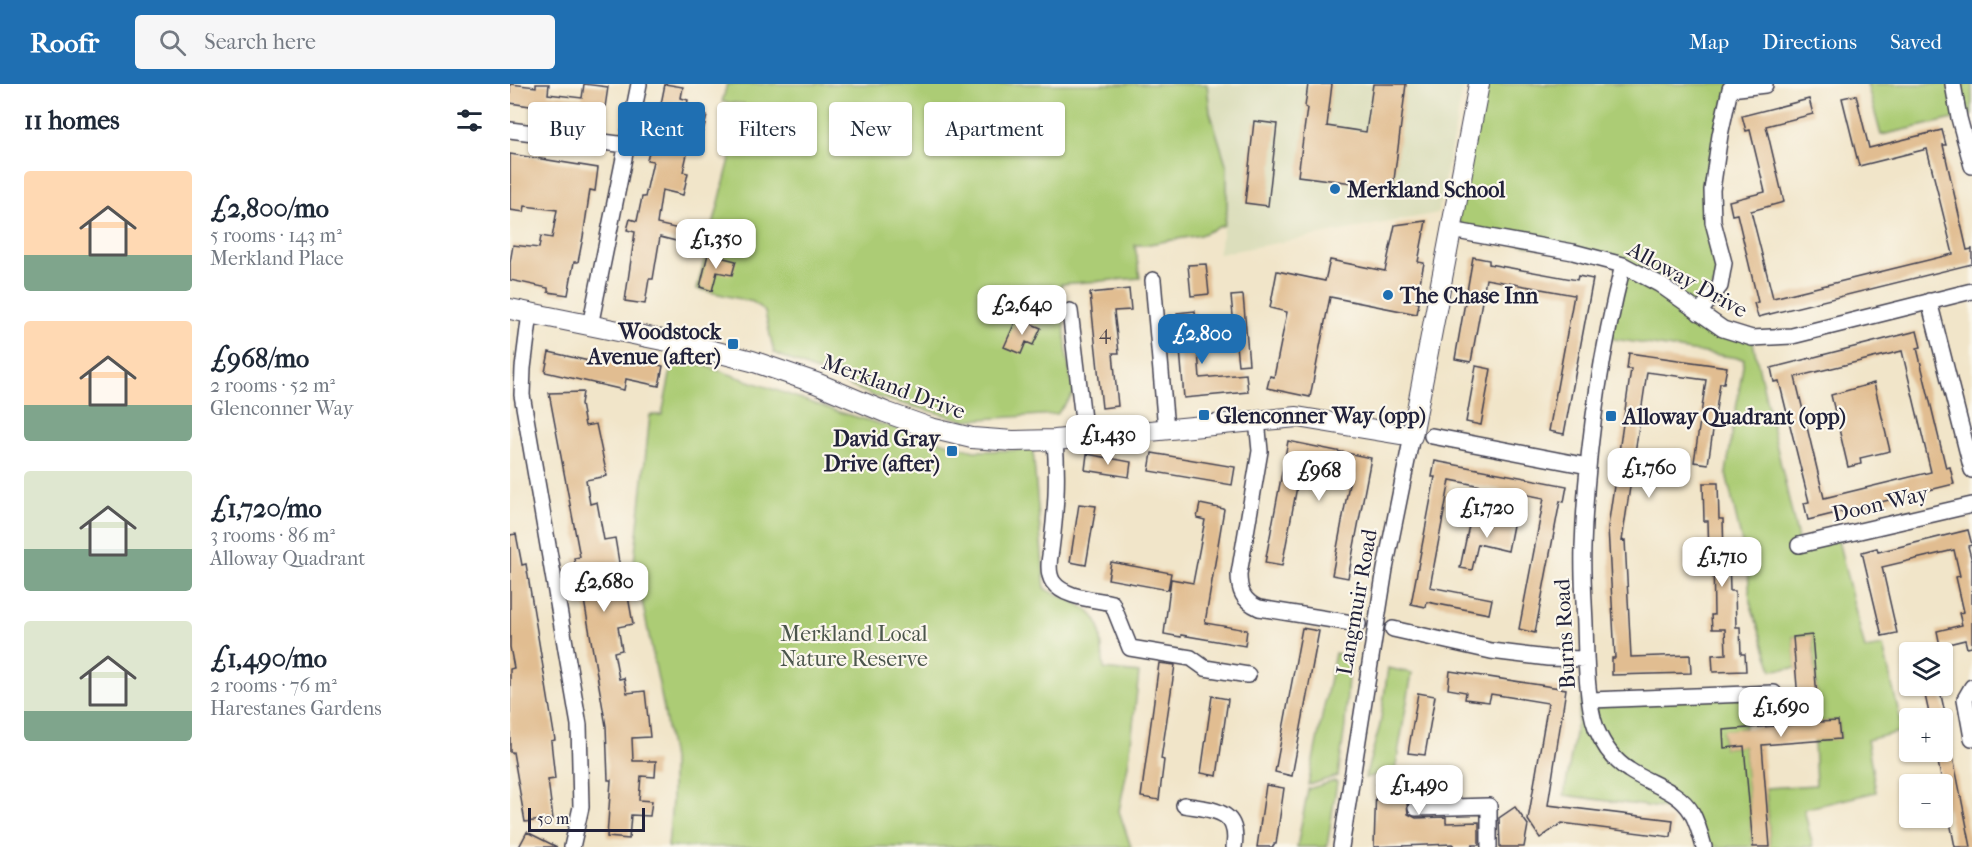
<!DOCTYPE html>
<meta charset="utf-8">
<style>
:root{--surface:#fff;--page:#f6f6f7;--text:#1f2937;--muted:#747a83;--accent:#1f6fb2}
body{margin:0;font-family:"IM FELL French Canon",serif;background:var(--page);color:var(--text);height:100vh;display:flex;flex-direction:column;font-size:22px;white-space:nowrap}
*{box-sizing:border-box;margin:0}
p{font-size:20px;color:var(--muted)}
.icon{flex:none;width:33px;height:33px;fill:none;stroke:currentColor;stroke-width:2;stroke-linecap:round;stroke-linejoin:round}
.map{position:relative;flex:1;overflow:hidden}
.details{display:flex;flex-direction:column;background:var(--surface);width:510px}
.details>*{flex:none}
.top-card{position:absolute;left:18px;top:18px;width:570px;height:54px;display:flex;gap:12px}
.tools{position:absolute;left:1389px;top:558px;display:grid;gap:12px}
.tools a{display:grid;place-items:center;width:54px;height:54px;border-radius:6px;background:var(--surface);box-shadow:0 2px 4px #0004;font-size:30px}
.scale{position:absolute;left:18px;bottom:15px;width:117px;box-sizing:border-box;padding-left:6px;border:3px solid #22223b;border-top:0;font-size:16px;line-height:21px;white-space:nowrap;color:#22223b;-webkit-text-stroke:4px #fbf7ec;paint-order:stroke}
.price{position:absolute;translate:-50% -51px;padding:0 14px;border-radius:12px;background:#fff;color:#222;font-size:20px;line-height:39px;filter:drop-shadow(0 2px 3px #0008)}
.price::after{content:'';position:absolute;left:50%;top:36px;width:18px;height:14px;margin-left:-9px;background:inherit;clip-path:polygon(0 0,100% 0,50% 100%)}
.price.on{background:var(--accent);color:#fff}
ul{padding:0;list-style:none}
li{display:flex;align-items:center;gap:18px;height:150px;padding:0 24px}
li span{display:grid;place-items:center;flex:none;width:168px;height:120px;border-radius:6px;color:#555}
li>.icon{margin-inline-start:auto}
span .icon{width:72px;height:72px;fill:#fffc;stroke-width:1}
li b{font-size:26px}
h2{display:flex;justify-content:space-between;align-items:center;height:72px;padding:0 24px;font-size:26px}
.tag{padding:0 21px;border-radius:6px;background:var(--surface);box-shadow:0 2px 4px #0004;font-size:21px;line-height:54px}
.tag.on{background:var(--accent);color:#fff}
header{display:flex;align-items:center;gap:36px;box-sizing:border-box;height:84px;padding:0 30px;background:var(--accent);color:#fff}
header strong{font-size:28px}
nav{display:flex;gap:33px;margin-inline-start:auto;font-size:21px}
.search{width:420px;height:54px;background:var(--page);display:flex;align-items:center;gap:15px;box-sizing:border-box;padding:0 21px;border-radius:6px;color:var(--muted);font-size:22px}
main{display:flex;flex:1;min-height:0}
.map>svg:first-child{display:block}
.built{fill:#dcdebc}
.green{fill:#accc74;stroke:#677758;stroke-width:1.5}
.building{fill:#e1bd91;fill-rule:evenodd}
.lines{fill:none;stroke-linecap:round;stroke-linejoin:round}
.minor-casing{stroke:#413f50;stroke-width:18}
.tertiary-casing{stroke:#413f50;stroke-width:22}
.minor{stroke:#fff;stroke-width:15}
.tertiary{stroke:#fff;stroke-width:20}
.poi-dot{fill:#1f6fb2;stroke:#fbf7ec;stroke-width:2}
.labels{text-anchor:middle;stroke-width:4.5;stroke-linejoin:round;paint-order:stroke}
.number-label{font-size:20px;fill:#524950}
.poi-label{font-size:22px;font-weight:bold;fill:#22223b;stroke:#fbf7ec;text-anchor:start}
.street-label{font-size:22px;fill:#22223b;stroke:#fbf7ec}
.park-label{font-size:22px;fill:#4b554c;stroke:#fbf7ec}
</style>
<header>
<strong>Roofr</strong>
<div class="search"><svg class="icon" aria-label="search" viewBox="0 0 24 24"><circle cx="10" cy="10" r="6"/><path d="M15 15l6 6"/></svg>Search here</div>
<nav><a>Map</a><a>Directions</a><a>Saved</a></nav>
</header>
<main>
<section class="details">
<h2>11 homes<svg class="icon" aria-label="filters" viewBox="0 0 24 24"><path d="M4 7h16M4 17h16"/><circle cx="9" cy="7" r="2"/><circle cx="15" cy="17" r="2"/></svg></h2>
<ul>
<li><span style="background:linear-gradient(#ffd9b3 70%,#7fa58c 0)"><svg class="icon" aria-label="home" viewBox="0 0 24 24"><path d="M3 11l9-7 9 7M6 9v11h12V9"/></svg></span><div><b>£2,800/mo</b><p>5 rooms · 143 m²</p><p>Merkland Place</p></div></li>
<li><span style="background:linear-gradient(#ffd9b3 70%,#7fa58c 0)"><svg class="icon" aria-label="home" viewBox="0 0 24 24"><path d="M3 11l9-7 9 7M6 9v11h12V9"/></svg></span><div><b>£968/mo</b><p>2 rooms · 52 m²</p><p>Glenconner Way</p></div></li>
<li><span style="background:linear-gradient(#dfe7d0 65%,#7fa58c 0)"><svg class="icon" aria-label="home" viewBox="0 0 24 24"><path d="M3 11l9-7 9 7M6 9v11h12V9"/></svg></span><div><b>£1,720/mo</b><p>3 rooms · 86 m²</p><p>Alloway Quadrant</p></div></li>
<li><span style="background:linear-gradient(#dfe7d0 75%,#7fa58c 0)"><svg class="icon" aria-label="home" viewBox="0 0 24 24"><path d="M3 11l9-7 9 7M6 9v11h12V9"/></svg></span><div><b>£1,490/mo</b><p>2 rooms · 76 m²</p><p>Harestanes Gardens</p></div></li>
</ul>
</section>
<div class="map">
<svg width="1462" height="763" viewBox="0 0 1462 763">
<rect width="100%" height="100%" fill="#fbf7ec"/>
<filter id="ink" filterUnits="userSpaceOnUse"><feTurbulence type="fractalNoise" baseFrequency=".0167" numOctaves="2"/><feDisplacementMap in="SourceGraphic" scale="12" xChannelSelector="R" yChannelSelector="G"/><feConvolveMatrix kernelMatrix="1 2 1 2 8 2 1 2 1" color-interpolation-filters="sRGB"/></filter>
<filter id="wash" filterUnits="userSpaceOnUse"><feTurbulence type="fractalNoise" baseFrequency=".008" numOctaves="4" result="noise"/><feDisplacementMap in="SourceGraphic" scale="24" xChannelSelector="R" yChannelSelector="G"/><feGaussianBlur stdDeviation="1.35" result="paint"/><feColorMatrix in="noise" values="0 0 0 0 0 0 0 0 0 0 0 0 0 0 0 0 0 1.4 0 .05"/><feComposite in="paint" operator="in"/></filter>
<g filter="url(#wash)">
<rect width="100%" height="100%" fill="#f1e5c9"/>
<path class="built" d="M 697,0 L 954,0 L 928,129 L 708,170 L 717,126 L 717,83 L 700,28 Z"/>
<path class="green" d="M 217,0 L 697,0 L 700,28 L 717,83 L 717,126 L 714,141 L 690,151 L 634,161 L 625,161 L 630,194 L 551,200 L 557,273 L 564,309 L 547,330 L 454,336 L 364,312 L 264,269 L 255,228 L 243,218 L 187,205 L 234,20 L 212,18 Z
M 969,0 L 1221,0 L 1202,106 L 1214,179 L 1190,229 L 1242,254 L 1289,460 L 1327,452 L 1355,565 L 1373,562 L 1393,647 L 1357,656 L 1366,708 L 1294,725 L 1303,763 L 1260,763 L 1256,704 L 1306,701 L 1304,657 L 1330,654 L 1328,637 L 1309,638 L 1302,551 L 1283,553 L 1286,584 L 1262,586 L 1240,518 L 1238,485 L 1216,389 L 1234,275 L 1097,254 L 1113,181 L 953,148 L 945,122 Z
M 1357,0 L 1462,0 L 1462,31 L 1371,51 Z
M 164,271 L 329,328 L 464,367 L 523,366 L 535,505 C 552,513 583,522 589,542 C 592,555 592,571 594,585 L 629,589 L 619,676 L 609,727 L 621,763 L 158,763 L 162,717 L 162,676 L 154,625 L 124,478 L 140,331 L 152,331 Z
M 825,569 L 841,572 L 838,592 L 835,642 L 828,692 L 798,701 Z
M 878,584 L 902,589 L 885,687 L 855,694 L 870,641 Z
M 1233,610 L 1235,644 L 1213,647 L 1214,664 L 1234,662 L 1243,763 L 1194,763 L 1181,728 L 1054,711 L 1071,616 Z
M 824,697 L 827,698 L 817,763 L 787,763 L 798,705 Z"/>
<g id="blocks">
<path class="building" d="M 0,0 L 26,3 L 26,0 L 39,0 L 38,10 L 72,14 L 74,0 L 98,3 L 93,37 L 74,34 L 75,30 L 0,19 Z
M 155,0 L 173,3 L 171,14 L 178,16 L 176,26 L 197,32 L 193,47 L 183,44 L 173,88 L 178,89 L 173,111 L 152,106 L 147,140 L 169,145 L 166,157 L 150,153 L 143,195 L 139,195 L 135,220 L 115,217 L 125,148 L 117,146 L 120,135 L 127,137 L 132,113 L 135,113 L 143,77 L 137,76 L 141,61 L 145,62 L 153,31 L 149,30 Z
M 798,0 L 822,0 L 817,42 L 856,48 L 863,0 L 896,0 L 883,104 L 788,92 L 797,24 L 795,23 Z
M 1346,11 L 1359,64 L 1432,46 L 1436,61 L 1433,61 L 1457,166 L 1462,165 L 1462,180 L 1248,233 L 1244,219 L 1248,218 L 1227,130 L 1222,131 L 1219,117 L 1255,108 L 1240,46 L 1236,47 L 1232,32 L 1299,15 L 1303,30 L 1256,42 L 1274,118 L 1241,127 L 1263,214 L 1443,170 L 1417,65 L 1349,82 L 1332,14 Z
M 744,37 L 767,40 L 758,122 L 735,119 Z
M 0,70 L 88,84 L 85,107 L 80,106 L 73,153 L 68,178 L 64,178 L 58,211 L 38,208 L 38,204 L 0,196 L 0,179 L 3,161 L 29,164 L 31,152 L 42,154 L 47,126 L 15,122 L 14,128 L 0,126 Z
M 916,137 L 908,178 L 914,179 L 906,218 L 909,219 L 907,230 L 820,213 L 800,313 L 757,304 L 760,292 L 764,293 L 777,228 L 760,224 L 767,187 L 815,197 L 820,176 L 875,187 L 885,141 Z
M 198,170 L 226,177 L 222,191 L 207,188 L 202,207 L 190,203 Z
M 963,173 L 979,176 L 979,180 L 1067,196 L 1068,192 L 1083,195 L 1054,350 L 1039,347 L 1064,211 L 976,195 L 961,278 L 945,275 Z
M 696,180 L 699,210 L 681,212 L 678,181 Z
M 619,205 L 621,226 L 604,227 L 609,269 L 603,269 L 608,322 L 592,324 L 580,209 Z
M 733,211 L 739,280 L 728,281 L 721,212 Z
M 685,227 L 690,294 L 736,290 L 738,308 L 674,314 L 667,229 Z
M 507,234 L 531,244 L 523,261 L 516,258 L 511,270 L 494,263 Z
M 1407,247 L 1411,263 L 1407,264 L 1436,384 L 1440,383 L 1444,400 L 1298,436 L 1294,419 L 1299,418 L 1269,297 L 1264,298 L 1261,284 ZM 1392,267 L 1421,388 L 1314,414 L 1285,293 Z
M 39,268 L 79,277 L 80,272 L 119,280 L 120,275 L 153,282 L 149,302 L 116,295 L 114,306 L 35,288 Z
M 1119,269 L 1217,283 L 1214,299 L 1210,299 L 1198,380 L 1184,378 L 1196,296 L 1137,288 L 1112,457 L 1115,456 L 1121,573 L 1180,571 L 1181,589 L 1102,591 L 1102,574 L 1105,574 L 1098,443 L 1121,285 L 1117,285 Z
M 966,282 L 981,285 L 971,341 L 956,338 Z
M 1364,299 L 1380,367 L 1350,374 L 1351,380 L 1338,383 L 1321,311 Z
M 73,308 L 71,320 L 75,342 L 86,340 L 97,392 L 76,396 L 80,420 L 87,418 L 94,456 L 105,454 L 111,490 L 114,490 L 123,540 L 108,543 L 112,566 L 104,568 L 109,595 L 114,594 L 117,609 L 135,607 L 140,653 L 122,654 L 123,677 L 146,677 L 145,693 L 131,692 L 129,716 L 142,717 L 140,732 L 121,731 L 119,755 L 97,753 L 101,696 L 98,696 L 96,642 L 74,516 L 71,516 L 64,474 L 70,473 L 39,309 Z
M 778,357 L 861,374 L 838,494 L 822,491 L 842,384 L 792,376 L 772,482 L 755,479 Z
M 642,369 L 725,383 L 722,401 L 639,387 Z
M 577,370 L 621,378 L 619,393 L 575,386 Z
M 925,377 L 1057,402 L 1054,418 L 1050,417 L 1025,549 L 1009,545 L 1034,414 L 940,396 L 920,503 L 982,515 L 979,530 L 917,518 L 916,523 L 901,520 L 925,393 L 922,393 Z
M 1193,399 L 1208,399 L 1209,435 L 1213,435 L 1214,471 L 1219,471 L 1220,507 L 1225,507 L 1226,543 L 1230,543 L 1231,570 L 1235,570 L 1236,587 L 1203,588 L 1202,571 L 1216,570 L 1215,545 L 1202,545 L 1201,531 L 1204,531 L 1203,473 L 1199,473 L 1198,437 L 1194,437 Z
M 569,420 L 586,422 L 576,481 L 560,478 Z
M 690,420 L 714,425 L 695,539 L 737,546 L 735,562 L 671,551 L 671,553 L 654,550 L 661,495 L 683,499 L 695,436 L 687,434 Z
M 962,427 L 1004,436 L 998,467 L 968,460 L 962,486 L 950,484 Z
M 1458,446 L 1462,461 L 1458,462 L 1462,477 L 1462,563 L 1457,564 L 1455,556 L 1430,562 L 1427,547 L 1452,541 L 1449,529 L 1454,528 L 1446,493 L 1450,492 L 1444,466 L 1372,483 L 1387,549 L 1372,552 L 1352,468 L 1367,464 L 1368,468 Z
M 6,450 L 12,481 L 16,480 L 45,656 L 41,657 L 45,695 L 38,696 L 43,735 L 15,738 L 3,668 L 0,668 L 0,585 L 4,584 L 0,563 L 0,451 Z
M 601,478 L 661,489 L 658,506 L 598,495 Z
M 792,544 L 809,547 L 782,692 L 765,688 Z
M 1302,551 L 1309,638 L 1328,637 L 1330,655 L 1252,661 L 1260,763 L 1243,763 L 1234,662 L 1214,664 L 1213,646 L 1290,640 L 1283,553 Z
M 649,579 L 665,581 L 651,675 L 654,676 L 649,716 L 631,713 Z
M 940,587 L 1056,605 L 1038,721 L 1163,736 L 1161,753 L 1052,739 L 1030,754 L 1018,736 L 1038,619 L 981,610 L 979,618 L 955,615 L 956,608 L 938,605 Z
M 1413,602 L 1429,602 L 1436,634 L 1420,634 Z
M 908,609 L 925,612 L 915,671 L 898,669 Z
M 702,612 L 718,615 L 707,692 L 691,689 Z
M 1426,668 L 1442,668 L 1461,763 L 1445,763 Z
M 906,688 L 943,688 L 943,710 L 937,710 L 937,713 L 901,715 L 897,720 L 898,730 L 906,734 L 936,733 L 936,739 L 969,738 L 969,761 L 962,761 L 962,763 L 943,763 L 943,760 L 864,763 L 866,701 L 906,701 Z
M 756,701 L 774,704 L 766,760 L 764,760 L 763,763 L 747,763 Z
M 1005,723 L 1018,741 L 1014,763 L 990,763 L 989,734 Z
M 17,748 L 47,763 L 9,763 Z"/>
</g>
</g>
<g filter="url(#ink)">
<use href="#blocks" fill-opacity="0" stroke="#413f50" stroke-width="1.5"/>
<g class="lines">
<g class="minor-casing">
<path id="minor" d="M 1443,0 L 1449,34 L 1462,82
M 0,46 L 116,61
M 941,146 L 1063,168 L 1113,181 L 1149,200 L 1213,245 L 1242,254 L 1282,252 L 1462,207
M 1113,181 C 1090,272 1076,369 1073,463 C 1072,489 1074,515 1075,540 C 1076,570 1076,617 1086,644 C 1093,661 1103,676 1119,686 C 1139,700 1169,706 1182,729 C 1187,738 1191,752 1194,763
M 643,196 L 656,345
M 1419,217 L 1462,386
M 560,227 L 575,352
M 20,229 L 13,284 L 12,311 L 69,641 L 71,723 L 62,763
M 1189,229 L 1210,202 L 1214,179 L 1203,138 L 1202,106 L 1210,51 L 1220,5 L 1255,1
M 80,242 L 129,0
M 747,336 L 750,367 L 729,490 C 729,507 733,517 749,524 L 848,540
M 922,352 L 1078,382
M 545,356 C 548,396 546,426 541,466 C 539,476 537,489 543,498 C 554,514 584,515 602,519 L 620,564 L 681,574 L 695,584 L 738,591
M 1289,461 L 1462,421
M 883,545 L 981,567 L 1038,574 L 1076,575
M 1462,603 L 1455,615 L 1462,654
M 1081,616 L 1264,609
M 674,721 C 702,726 730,725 724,763
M 906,724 L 979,722 L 979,763
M 831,763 L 875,485 L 902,352"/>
</g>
<g class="tertiary-casing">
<path id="tertiary" d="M 0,225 L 187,263 L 242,277 L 306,299 L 375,328 L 420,344 L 462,354 L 503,357 L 545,356 L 787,333 L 902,352 L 969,0"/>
</g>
<use href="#minor" class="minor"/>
<use href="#tertiary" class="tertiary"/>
</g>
</g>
<g class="poi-dot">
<circle cx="825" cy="105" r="6"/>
<circle cx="878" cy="211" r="6"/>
<rect x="217" y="254" width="12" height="12" rx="3"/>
<rect x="688" y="325" width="12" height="12" rx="3"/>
<rect x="1095" y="326" width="12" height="12" rx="3"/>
<rect x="436" y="361" width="12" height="12" rx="3"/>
</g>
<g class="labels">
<g class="number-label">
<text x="595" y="255">4</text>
</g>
<g class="poi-label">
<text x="837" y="113">Merkland School</text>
<text x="890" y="219">The Chase Inn</text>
<text x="211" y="255" text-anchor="end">Woodstock<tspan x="211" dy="25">Avenue (after)</tspan></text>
<text x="706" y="339">Glenconner Way (opp)</text>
<text x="1113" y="340">Alloway Quadrant (opp)</text>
<text x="430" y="362" text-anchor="end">David Gray<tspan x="430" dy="25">Drive (after)</tspan></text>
</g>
<g class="street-label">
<text transform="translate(1178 195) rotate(29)" y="8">Alloway Drive</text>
<text transform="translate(384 302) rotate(20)" y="8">Merkland Drive</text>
<text transform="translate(1370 419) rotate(-13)" y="8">Doon Way</text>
<text transform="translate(846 518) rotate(-80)" y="8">Langmuir Road</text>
<text transform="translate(1054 550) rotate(-93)" y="8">Burns Road</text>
</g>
<g class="park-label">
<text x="344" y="557">Merkland Local<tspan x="344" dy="25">Nature Reserve</tspan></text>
</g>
</g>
</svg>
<div class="tools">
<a><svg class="icon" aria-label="layers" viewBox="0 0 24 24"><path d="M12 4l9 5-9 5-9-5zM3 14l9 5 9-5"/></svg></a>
<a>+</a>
<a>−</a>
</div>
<div class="scale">50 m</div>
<b class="price" style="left:206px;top:186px">£1,350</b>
<b class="price" style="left:512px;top:252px">£2,640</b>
<b class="price on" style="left:692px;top:281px">£2,800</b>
<b class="price" style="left:598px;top:382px">£1,430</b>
<b class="price" style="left:1139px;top:415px">£1,760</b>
<b class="price" style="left:809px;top:418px">£968</b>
<b class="price" style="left:977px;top:455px">£1,720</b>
<b class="price" style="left:1212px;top:504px">£1,710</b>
<b class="price" style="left:94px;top:529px">£2,680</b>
<b class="price" style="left:1271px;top:654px">£1,690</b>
<b class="price" style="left:909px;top:732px">£1,490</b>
<div class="top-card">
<a class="tag">Buy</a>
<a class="tag on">Rent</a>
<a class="tag">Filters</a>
<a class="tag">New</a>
<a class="tag">Apartment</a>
</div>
</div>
</main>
